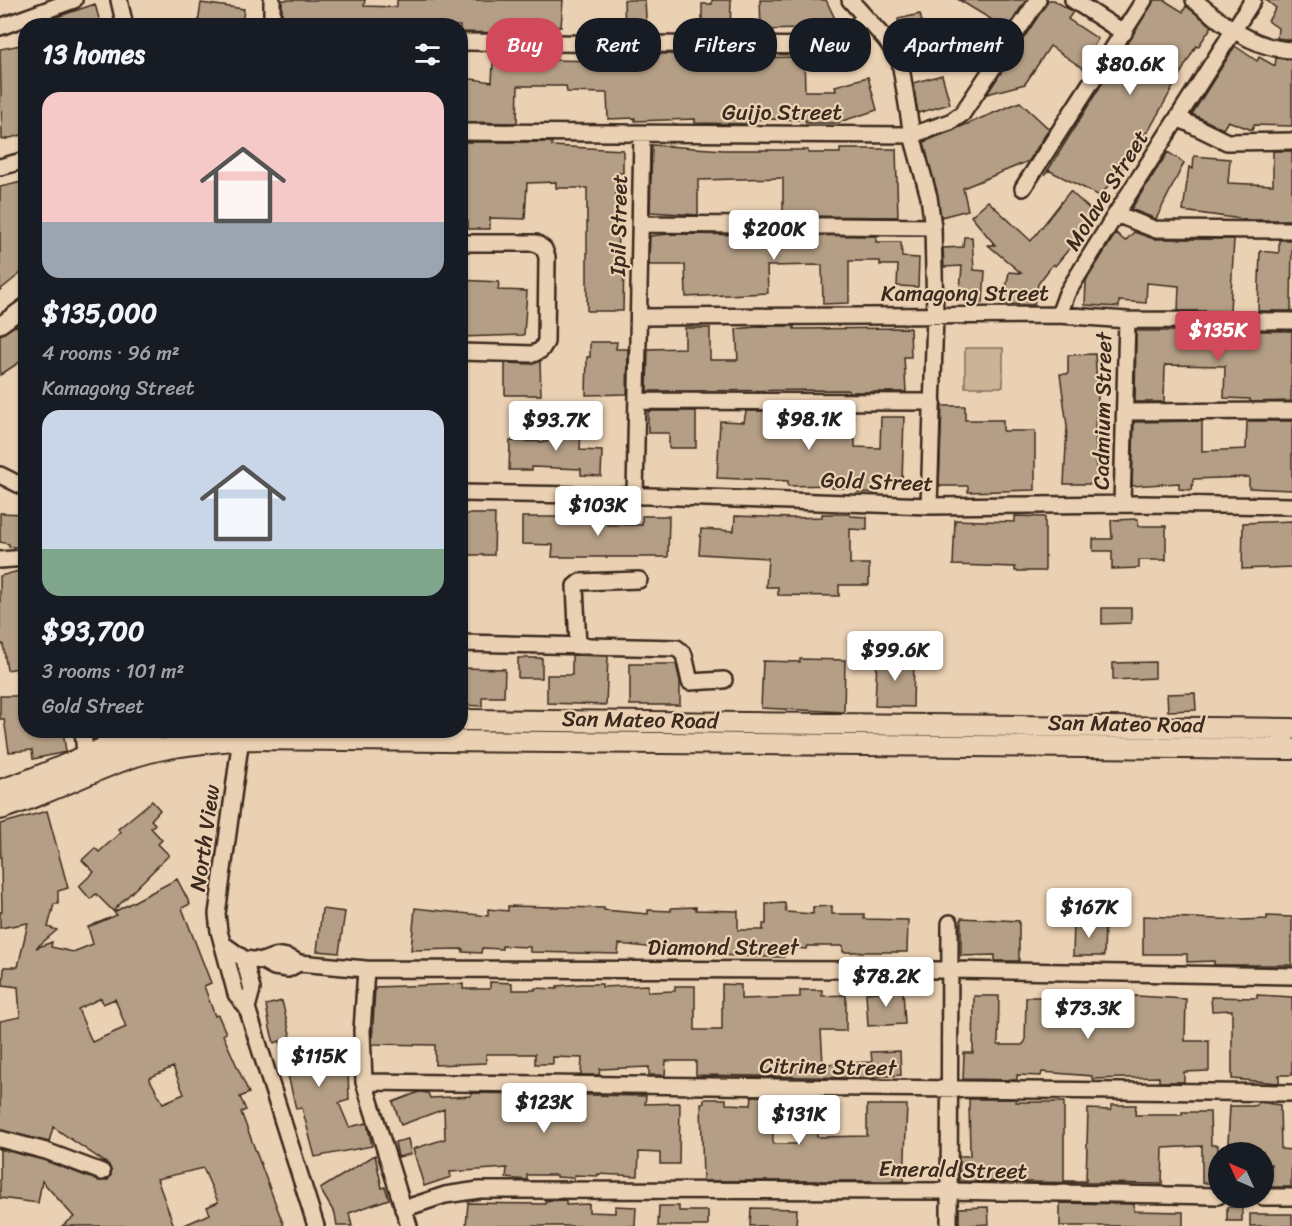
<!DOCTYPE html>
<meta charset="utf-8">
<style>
:root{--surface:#171b24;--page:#242831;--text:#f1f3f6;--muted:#9ea1a6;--accent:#d1495b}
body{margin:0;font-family:Sriracha,sans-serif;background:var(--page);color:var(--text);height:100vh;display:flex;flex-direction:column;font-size:22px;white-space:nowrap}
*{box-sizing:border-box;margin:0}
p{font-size:20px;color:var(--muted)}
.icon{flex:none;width:33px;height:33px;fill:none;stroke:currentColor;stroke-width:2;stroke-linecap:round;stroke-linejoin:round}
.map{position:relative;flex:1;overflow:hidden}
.details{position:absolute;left:18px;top:18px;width:450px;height:720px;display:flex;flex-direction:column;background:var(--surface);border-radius:24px;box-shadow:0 2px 4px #0004}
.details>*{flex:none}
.top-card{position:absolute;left:486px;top:18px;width:570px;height:54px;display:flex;gap:12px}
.needle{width:39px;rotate:315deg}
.fabs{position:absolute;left:1208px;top:1142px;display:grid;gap:12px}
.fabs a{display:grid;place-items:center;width:66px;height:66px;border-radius:50%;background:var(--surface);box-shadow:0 2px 4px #0004;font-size:30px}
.price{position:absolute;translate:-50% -51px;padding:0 14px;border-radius:6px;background:#fff;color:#222;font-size:20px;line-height:39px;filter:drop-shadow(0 2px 3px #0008)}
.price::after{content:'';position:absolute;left:50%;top:36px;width:18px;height:14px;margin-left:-9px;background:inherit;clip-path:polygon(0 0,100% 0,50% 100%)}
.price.active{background:var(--accent);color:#fff}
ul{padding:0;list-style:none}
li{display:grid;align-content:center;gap:12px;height:318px;padding:0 24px}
li span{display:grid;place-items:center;height:186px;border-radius:18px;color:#555}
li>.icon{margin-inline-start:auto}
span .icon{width:108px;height:108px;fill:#fffc;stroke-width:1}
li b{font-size:26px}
h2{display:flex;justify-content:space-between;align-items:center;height:72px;padding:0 24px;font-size:26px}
.chip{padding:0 21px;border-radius:24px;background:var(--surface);box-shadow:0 2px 4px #0004;font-size:21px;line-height:54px}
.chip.active{background:var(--accent);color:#fff}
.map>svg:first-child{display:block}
.green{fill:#cbb398;stroke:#836e5b;stroke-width:1.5}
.building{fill:#b49e85;stroke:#3b2a1e;stroke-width:1.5;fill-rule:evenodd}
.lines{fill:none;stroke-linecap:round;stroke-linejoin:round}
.minor-casing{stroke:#3b2a1e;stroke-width:20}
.major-casing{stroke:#3b2a1e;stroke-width:24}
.minor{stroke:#ebd1b3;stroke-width:15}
.major{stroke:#ebd1b3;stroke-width:20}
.labels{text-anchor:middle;stroke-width:4.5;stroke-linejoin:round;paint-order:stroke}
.street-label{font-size:22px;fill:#3b2a1e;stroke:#ebd1b3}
</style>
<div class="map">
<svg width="1292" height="1226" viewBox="0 0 1292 1226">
<rect width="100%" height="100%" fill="#ebd1b3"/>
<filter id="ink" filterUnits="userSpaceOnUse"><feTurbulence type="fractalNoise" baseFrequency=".0167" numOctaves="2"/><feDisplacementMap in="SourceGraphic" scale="12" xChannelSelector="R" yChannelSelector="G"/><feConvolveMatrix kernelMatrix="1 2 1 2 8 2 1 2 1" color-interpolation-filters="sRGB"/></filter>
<g filter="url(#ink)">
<path class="green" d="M 965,348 L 1003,348 L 1003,387 L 965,387 Z"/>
<path class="building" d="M 282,0 L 365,0 L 364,6 L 397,7 L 397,0 L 563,0 L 561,27 L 532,26 L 532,33 L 503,33 L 460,32 L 460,26 L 285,26 L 282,19 Z
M 624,0 L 645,0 L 647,34 L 625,34 Z
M 712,0 L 731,0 L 730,35 L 702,35 L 702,4 L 712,4 Z
M 760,0 L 826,0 L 840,29 L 805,34 L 803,29 L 761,30 Z
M 959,0 L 1026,0 L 1007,29 Z
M 1048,0 L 1054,0 L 1073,12 L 1068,19 L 1098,39 L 1093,47 L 1100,51 L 1087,71 L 1050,46 L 1025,84 L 987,94 Z
M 1154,0 L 1164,0 L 1183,12 L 1186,6 L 1212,26 L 1198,47 L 1196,46 L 1149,130 L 1135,144 L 1120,166 L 1123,168 L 1100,196 L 1048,170 L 1045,175 Z
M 1266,0 L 1292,0 L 1292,40 L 1277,38 L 1278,28 L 1268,21 L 1276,8 Z
M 201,3 L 244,9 L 242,26 L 198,24 Z
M 95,4 L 101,26 L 36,26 L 36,24 Z
M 920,14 L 927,45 L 905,51 L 896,37 L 901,36 L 898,19 Z
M 26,44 L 26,134 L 2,140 L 0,49 Z
M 1235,46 L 1257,61 L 1259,57 L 1275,66 L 1276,58 L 1292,60 L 1292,126 L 1254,125 L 1252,130 L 1228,121 L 1223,129 L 1192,114 Z
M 533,53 L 546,53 L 546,60 L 608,61 L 608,53 L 726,55 L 726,58 L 804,57 L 805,91 L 836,91 L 835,86 L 868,77 L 877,110 L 836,123 L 806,123 L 806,120 L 774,119 L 747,120 L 747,124 L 743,124 L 695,123 L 695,119 L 635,121 L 635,118 L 608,119 L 607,93 L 567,92 L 566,86 L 518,86 L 517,123 L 460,122 L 465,78 L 492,82 L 493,62 L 532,63 Z
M 942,75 L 950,104 L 918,113 L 913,83 Z
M 1020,102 L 1049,129 L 1029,161 L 963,188 L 968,210 L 941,217 L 924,142 Z
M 460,142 L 552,142 L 552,146 L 623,150 L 623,173 L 616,173 L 616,199 L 619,199 L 617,260 L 624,260 L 623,311 L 587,311 L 587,188 L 556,188 L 556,182 L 527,183 L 525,219 L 490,218 L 490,229 L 468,229 L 468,221 L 460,220 Z
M 652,145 L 724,150 L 808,150 L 808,153 L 840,153 L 840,149 L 896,149 L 898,217 L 797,216 L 797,212 L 783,212 L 783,178 L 698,180 L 698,215 L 650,212 Z
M 1273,151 L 1292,151 L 1292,220 L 1249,220 L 1183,211 L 1189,167 L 1193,169 L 1194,156 L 1230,159 L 1228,183 L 1273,185 Z
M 1168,152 L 1184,163 L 1156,219 L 1131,209 Z
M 26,181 L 26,269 L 0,290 L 0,187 Z
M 1070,191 L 1094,213 L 1069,249 L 1055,266 L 1053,264 L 1038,284 L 1034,305 L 1003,304 L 1009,272 L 1021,273 L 988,245 L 995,245 L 971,216 L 988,201 L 1031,241 Z
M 1134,232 L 1154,239 L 1234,239 L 1230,311 L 1178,311 L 1179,286 L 1147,283 L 1146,303 L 1119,301 L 1119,307 L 1085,305 L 1086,281 L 1116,233 L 1125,241 Z
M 669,234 L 876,236 L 876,242 L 901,242 L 902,257 L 919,258 L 918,287 L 897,286 L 898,265 L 880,265 L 880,261 L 849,261 L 849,303 L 823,304 L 822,265 L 767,266 L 768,293 L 686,297 L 685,265 L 649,265 L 650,236 Z
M 964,237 L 972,237 L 974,270 L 985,271 L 983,303 L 959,301 L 962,266 L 944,267 L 943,248 L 963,247 Z
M 1279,240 L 1292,240 L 1291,311 L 1258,311 L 1260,251 L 1279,253 Z
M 460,280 L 499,282 L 498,290 L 527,291 L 524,335 L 460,337 Z
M 16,325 L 26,338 L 26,358 L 0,375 L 0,335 Z
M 766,326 L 794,326 L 794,329 L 910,328 L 911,357 L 904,357 L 906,392 L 848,392 L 848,390 L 647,391 L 648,349 L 685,348 L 685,328 L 710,328 L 710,360 L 738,360 L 736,329 Z
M 1136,331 L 1292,331 L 1291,401 L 1250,402 L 1250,399 L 1224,398 L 1225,366 L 1165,365 L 1164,402 L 1135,402 Z
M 590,342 L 617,342 L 616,349 L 628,349 L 627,394 L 586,395 L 587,357 L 590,357 Z
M 1095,354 L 1098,398 L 1095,425 L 1097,484 L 1064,484 L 1067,426 L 1060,374 L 1068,374 L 1068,355 Z
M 540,361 L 541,395 L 505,395 L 505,363 L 533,364 Z
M 942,406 L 965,406 L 965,420 L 1003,420 L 1003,431 L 1035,431 L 1035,490 L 968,492 L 968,486 L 939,486 Z
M 648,411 L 696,411 L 696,448 L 669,448 L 669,433 L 648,433 Z
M 746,411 L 786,411 L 786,418 L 854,417 L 855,447 L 880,448 L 881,417 L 904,417 L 902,481 L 878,481 L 878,493 L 858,492 L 858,488 L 832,488 L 832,485 L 788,486 L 788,481 L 717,478 L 720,421 L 744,422 Z
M 1202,421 L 1202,451 L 1246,449 L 1247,422 L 1250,421 L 1292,421 L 1292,490 L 1249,488 L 1249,477 L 1193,479 L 1192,490 L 1179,489 L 1179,483 L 1132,486 L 1134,422 Z
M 548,424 L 581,425 L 580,450 L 602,451 L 601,476 L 581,475 L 581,469 L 532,467 L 532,470 L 509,470 L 510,441 L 547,442 Z
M 0,513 L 26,514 L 26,547 L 9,547 L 9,544 L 0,542 Z
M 460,514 L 495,514 L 494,555 L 460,555 Z
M 822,514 L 850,514 L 850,516 L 867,517 L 867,530 L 850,529 L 850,564 L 869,564 L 869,585 L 839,585 L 839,596 L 778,595 L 778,587 L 766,587 L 768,558 L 699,554 L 701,529 L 734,531 L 735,516 L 791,518 L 822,517 Z
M 642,516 L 669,516 L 668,557 L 552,557 L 553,545 L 522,544 L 522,517 L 579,517 L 579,520 L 607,521 L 607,525 L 642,525 Z
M 1015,516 L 1045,517 L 1045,571 L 1015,571 L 1015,567 L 953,565 L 955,520 L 1015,522 Z
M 1138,519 L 1138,526 L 1166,526 L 1166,560 L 1139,560 L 1139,568 L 1112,569 L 1112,551 L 1093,551 L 1093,539 L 1112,539 L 1111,520 Z
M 1292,521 L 1292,567 L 1242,569 L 1243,523 Z
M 26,569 L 26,667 L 7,670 L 3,644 L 0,644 L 0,576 Z
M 1102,608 L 1131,608 L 1131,623 L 1102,624 Z
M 572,655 L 608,656 L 606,705 L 547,703 L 547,675 L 572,675 Z
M 877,657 L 914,658 L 913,707 L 875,706 Z
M 518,658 L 542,658 L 542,678 L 518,678 Z
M 800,659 L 845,660 L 844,712 L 761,708 L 763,661 L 800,662 Z
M 1155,662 L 1155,678 L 1113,680 L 1113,663 Z
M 630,664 L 676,664 L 680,681 L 680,705 L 630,705 Z
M 460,668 L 505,669 L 504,697 L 482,697 L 482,706 L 460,705 Z
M 1195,693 L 1196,710 L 1168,711 L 1167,694 Z
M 0,696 L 25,696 L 26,730 L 63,730 L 66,752 L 33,759 L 32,750 L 9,752 L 4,719 L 0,719 Z
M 152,801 L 160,810 L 151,820 L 155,824 L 151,828 L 162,840 L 158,844 L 169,855 L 113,911 L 96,894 L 90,899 L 79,886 L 94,872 L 82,860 L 95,848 L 99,852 L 121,832 L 118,829 Z
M 47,811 L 68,888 L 58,891 L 58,904 L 54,904 L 48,927 L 57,930 L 36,948 L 52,942 L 51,947 L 73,952 L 93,944 L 88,927 L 117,915 L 114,912 L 177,879 L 190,904 L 182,908 L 211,983 L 204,986 L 215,1016 L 218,1015 L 226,1033 L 223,1035 L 249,1093 L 240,1097 L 246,1110 L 241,1112 L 284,1226 L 182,1226 L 210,1214 L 207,1207 L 218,1202 L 203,1168 L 157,1179 L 174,1226 L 62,1226 L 74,1217 L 42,1181 L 38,1203 L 0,1198 L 0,1149 L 43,1160 L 99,1181 L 108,1180 L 111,1175 L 109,1165 L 53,1127 L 49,1142 L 0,1130 L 0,1021 L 20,1017 L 18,987 L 3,985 L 4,967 L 18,967 L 28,923 L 0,928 L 0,912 L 2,912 L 0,824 ZM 101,998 L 103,1004 L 115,999 L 126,1027 L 92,1042 L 78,1009 ZM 173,1067 L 184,1094 L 163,1103 L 149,1078 Z
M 785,903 L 786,912 L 813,914 L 813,907 L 832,906 L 832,914 L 864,914 L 864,919 L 908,920 L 907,952 L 843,952 L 843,946 L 807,946 L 806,949 L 784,947 L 784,957 L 764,957 L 716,955 L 717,944 L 665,945 L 665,949 L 619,944 L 618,954 L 530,952 L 530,947 L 502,946 L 502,949 L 482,948 L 481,953 L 463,952 L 463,949 L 411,950 L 415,908 L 488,916 L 488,909 L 508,911 L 508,906 L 604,908 L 604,910 L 648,914 L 648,910 L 671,911 L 671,908 L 696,907 L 696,910 L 738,911 L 738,930 L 763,930 L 763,924 L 766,924 L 766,904 Z
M 322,909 L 345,912 L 339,953 L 317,951 Z
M 1143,916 L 1241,920 L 1267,919 L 1267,916 L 1292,917 L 1292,965 L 1214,965 L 1214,961 L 1187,962 L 1187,954 L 1143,954 Z
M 961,918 L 1019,921 L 1019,961 L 995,961 L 995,955 L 961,956 Z
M 1074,922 L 1105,922 L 1104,956 L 1073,956 Z
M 490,982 L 512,983 L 512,990 L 535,990 L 535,988 L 557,989 L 557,986 L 582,984 L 602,984 L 602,987 L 648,985 L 648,992 L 675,991 L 675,986 L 695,986 L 695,1030 L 722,1030 L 722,984 L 741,985 L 741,999 L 800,997 L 800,990 L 822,990 L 822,996 L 846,995 L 846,1031 L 821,1031 L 823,1064 L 872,1062 L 871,1052 L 900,1051 L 901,1075 L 863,1078 L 696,1075 L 696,1061 L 666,1061 L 665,1075 L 649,1075 L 649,1067 L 600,1069 L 599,1075 L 581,1075 L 582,1058 L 553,1057 L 553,1064 L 535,1064 L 535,1054 L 486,1054 L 486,1063 L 435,1065 L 435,1045 L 372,1044 L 375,987 L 463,984 L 463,989 L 490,989 Z
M 903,990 L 905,1024 L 868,1026 L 866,993 Z
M 1077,992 L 1077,1000 L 1137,996 L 1186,999 L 1185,1041 L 1209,1041 L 1209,1071 L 1184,1072 L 1184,1082 L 1159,1082 L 1159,1077 L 1092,1079 L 1092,1076 L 1042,1072 L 1041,1076 L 1017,1075 L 1017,1080 L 963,1079 L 964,1053 L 973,1053 L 974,996 L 999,996 L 998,1045 L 1022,1045 L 1025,1042 L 1026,997 L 1052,997 L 1052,993 Z
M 1257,995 L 1292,997 L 1292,1075 L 1279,1075 L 1279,1083 L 1232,1079 L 1232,1010 L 1212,1011 L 1211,997 L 1257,998 Z
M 282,1001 L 292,1042 L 347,1044 L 349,1100 L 339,1103 L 349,1127 L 367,1123 L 372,1146 L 315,1157 L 302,1108 L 296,1109 L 280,1041 L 274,1043 L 270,1028 L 266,1005 Z
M 419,1092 L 428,1093 L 430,1098 L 471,1096 L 471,1093 L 646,1096 L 645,1104 L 680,1103 L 679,1164 L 660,1164 L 660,1153 L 639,1152 L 638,1176 L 598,1174 L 598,1176 L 574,1175 L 574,1178 L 556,1177 L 557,1175 L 527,1175 L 527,1180 L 506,1178 L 507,1168 L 450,1172 L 451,1177 L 424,1186 L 413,1149 L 445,1139 L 444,1109 L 401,1125 L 393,1102 Z
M 752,1096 L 772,1097 L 773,1144 L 798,1144 L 798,1110 L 818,1110 L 817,1137 L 867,1136 L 867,1105 L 907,1105 L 904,1181 L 703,1181 L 701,1103 L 704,1103 L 704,1099 L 726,1099 L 726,1104 L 751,1105 Z
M 969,1099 L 1016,1099 L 1016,1102 L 1064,1102 L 1064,1181 L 1086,1181 L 1088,1109 L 1111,1110 L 1111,1105 L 1136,1105 L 1135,1115 L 1182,1115 L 1182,1112 L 1210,1112 L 1211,1145 L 1218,1145 L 1218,1183 L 1202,1183 L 1202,1146 L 1163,1148 L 1162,1184 L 959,1181 L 959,1156 L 970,1156 Z
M 1258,1102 L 1280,1105 L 1281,1149 L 1292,1150 L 1291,1187 L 1270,1187 L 1271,1164 L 1263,1164 L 1263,1152 L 1249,1152 L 1250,1143 L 1228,1143 L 1230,1106 L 1252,1106 L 1257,1105 Z
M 408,1139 L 411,1154 L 398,1157 L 395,1142 Z
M 375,1155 L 382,1188 L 385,1187 L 389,1199 L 349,1213 L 352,1226 L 337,1226 L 335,1214 L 320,1189 Z
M 566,1200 L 566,1205 L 589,1204 L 589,1212 L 615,1213 L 615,1206 L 636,1207 L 635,1226 L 466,1226 L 468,1203 L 545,1204 L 545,1201 Z
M 1060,1203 L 1134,1204 L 1134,1211 L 1183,1212 L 1183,1226 L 1060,1226 Z
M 659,1206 L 679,1206 L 679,1211 L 708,1211 L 708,1226 L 658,1226 Z
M 988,1207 L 989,1224 L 959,1226 L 959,1208 Z
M 1227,1207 L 1242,1207 L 1242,1221 L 1227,1221 Z
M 751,1208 L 797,1209 L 796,1226 L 750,1226 Z
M 1250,1214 L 1292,1214 L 1292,1226 L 1250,1226 Z"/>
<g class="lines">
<g class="minor-casing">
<path id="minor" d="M 119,0 L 125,26
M 272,0 L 272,26
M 850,0 L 886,40 L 900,61 L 912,135 L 929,197 L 933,227 L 935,315 L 929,506
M 1073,0 L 1124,33
M 1194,0 C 1222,23 1253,49 1292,50
M 0,27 L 74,0
M 460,42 L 831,46 L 839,44 L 865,17
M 1178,118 L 1227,142 L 1292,141
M 460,132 L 912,135 L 950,122 L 962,114 L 1038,0
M 0,167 L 26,160
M 1023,188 L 1144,0
M 1116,214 L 1154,229 L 1292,230
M 641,224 L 933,227
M 460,243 L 536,243 L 544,249 L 547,257 L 546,342 L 541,350 L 533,354 L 460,352
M 1059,315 L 1067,293 L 1116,214 L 1253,0
M 639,317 L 1059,315 L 1127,320 L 1292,321
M 0,325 L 26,306
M 637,401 L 933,402
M 1125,412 L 1292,411
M 0,475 L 26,488
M 460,493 L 649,496 L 929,506 L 1139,504 L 1292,506
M 635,496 L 642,134
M 1122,504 L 1127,320
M 0,560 L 26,558
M 460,643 L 677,648 L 684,655 L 690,682 L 724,680
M 578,646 L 575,586 L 580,582 L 639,580
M 83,730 L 85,755
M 242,730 L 217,914 L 219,931 L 236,994 L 247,1008 L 316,1226
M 105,746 L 105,730
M 223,944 L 244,959 L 263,961 L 274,967 L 288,969 L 299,963 L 366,969 L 952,970 L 1292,976
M 244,959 L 252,989 L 247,1008
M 263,961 C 277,954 285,954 299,963
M 366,969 L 362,1031 L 364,1082 L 409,1226
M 364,1082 L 1292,1093
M 0,1139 L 46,1151 L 102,1172
M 1263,1197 L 1292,1197
M 403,1209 L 445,1195 L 479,1190 L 949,1191 L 1218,1196
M 949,1226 L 950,923"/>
</g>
<g class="major-casing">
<path id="major" d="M 460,720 L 1292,729
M 0,790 C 55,774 101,744 157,730
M 0,809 C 43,796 82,775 124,760 C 161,746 201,743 241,739 L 1292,749"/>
</g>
<use href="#minor" class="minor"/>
<use href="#major" class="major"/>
</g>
</g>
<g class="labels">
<g class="street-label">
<text x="782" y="120">Guijo Street</text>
<text transform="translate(1106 190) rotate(-58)" y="8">Molave Street</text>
<text transform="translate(618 225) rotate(-89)" y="8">Ipil Street</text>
<text x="965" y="301">Kamagong Street</text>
<text transform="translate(1102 411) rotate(-89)" y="8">Cadmium Street</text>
<text transform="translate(877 481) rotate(2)" y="8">Gold Street</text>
<text transform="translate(640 719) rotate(1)" y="8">San Mateo Road</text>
<text transform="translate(1126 723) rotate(1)" y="8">San Mateo Road</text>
<text transform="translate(204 838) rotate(-82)" y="8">North View</text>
<text x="723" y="955">Diamond Street</text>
<text transform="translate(828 1066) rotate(1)" y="8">Citrine Street</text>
<text transform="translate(953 1169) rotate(1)" y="8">Emerald Street</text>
</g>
</g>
</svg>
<div class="fabs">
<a><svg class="needle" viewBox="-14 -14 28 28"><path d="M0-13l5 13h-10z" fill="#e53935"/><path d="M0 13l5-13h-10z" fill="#9ea1a6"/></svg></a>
</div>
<b class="price" style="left:1130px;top:96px">$80.6K</b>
<b class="price" style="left:774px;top:261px">$200K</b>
<b class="price active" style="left:1218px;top:362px">$135K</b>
<b class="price" style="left:809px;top:451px">$98.1K</b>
<b class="price" style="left:556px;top:452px">$93.7K</b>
<b class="price" style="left:598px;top:537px">$103K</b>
<b class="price" style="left:895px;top:682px">$99.6K</b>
<b class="price" style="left:1089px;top:939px">$167K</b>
<b class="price" style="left:886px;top:1008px">$78.2K</b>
<b class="price" style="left:1088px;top:1040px">$73.3K</b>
<b class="price" style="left:319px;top:1088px">$115K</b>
<b class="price" style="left:544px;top:1134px">$123K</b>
<b class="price" style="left:799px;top:1146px">$131K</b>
<div class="top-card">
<a class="chip active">Buy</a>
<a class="chip">Rent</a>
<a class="chip">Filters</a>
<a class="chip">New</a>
<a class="chip">Apartment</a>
</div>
<section class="details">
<h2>13 homes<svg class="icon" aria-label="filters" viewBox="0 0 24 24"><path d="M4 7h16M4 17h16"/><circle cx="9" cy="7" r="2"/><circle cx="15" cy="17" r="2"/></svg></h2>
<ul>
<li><span style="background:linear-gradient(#f6c9c9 70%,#9aa5b1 0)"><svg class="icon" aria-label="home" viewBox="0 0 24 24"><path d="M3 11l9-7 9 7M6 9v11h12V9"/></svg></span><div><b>$135,000</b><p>4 rooms · 96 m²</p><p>Kamagong Street</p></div></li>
<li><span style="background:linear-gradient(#c9d6e8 75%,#7fa58c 0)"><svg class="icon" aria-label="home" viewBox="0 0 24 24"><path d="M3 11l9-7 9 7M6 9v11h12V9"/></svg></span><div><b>$93,700</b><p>3 rooms · 101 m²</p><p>Gold Street</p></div></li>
</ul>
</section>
</div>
